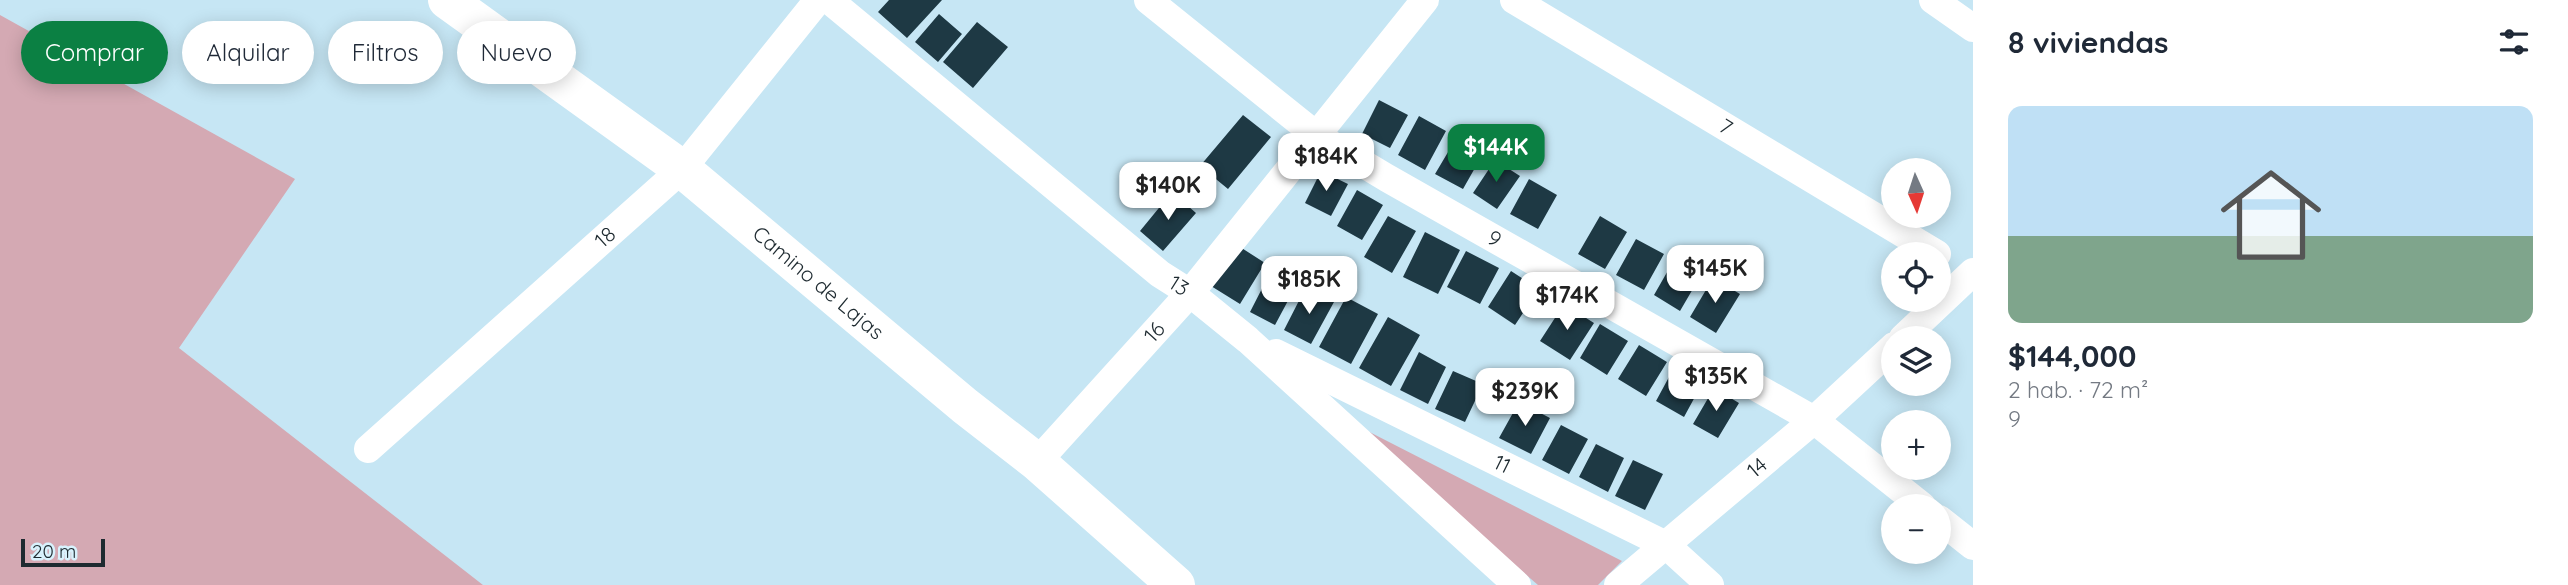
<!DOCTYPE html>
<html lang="es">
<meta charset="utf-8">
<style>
:root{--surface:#fff;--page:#f2f2f3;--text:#1f2937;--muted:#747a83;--line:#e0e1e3;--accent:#0b8043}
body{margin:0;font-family:Quicksand,sans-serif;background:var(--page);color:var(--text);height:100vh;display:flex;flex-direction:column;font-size:26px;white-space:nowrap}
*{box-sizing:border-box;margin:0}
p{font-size:23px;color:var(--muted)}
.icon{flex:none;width:38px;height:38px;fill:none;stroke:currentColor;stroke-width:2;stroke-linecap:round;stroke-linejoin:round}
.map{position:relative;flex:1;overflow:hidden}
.panel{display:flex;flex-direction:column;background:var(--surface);width:595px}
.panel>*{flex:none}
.hud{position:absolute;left:21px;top:21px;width:665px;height:63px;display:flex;gap:14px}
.needle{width:46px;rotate:177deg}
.controls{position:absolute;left:1881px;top:158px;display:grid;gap:14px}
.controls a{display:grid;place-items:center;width:70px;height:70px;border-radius:50%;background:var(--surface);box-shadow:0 4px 18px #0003;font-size:35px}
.scale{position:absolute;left:21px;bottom:18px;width:84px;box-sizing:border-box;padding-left:7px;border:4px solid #1e2a30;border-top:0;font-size:19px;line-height:24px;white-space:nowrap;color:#1e2a30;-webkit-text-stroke:5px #d8f2fd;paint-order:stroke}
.price{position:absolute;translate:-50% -60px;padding:0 16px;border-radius:14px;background:#fff;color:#222;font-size:23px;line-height:46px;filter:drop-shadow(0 2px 4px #0008)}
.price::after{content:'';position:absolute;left:50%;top:42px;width:21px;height:16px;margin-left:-10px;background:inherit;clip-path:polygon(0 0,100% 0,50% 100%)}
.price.selected{background:var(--accent);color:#fff}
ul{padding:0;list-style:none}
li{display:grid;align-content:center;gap:14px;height:371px;padding:0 35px}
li+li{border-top:2px solid var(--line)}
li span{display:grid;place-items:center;height:217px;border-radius:14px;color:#555}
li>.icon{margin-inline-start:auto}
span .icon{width:126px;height:126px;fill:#fffc;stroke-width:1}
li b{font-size:30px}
h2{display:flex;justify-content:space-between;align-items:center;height:84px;padding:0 35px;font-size:30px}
.chip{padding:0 24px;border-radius:32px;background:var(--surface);box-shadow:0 4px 18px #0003;font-size:24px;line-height:63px}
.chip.selected{background:var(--accent);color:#fff}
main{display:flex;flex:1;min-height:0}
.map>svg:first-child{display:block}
.green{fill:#d4a9b3}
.building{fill:#1e3944}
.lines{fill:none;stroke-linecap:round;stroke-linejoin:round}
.street{stroke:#fff;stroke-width:28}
.secondary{stroke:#fff;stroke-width:38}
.labels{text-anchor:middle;stroke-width:7;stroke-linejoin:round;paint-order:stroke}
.street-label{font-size:21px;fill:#1e2a30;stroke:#d8f2fd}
</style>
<main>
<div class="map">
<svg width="1973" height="585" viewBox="0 0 1973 585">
<rect width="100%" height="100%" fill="#c6e6f4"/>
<path class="green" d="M 0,15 L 295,179 L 179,348 L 483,585 L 0,585 Z
M 1344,419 L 1622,561 L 1598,585 L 1538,585 Z"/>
<path class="building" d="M 889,0 L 942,0 L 907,38 L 878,12 Z
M 939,14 L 962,34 L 938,62 L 915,42 Z
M 977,22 L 1008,47 L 973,88 L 943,62 Z
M 1379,100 L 1408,115 L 1390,148 L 1362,134 Z
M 1243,115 L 1271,137 L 1228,189 L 1200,166 Z
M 1419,116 L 1446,131 L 1425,170 L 1398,155 Z
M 1457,137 L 1484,152 L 1463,189 L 1435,174 Z
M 1495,160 L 1520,176 L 1497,209 L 1473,193 Z
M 1321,171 L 1348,184 L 1331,216 L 1305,203 Z
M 1529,179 L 1557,195 L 1538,229 L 1510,214 Z
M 1357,190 L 1383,205 L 1362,240 L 1337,226 Z
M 1172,192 L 1196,213 L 1163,251 L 1140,231 Z
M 1388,216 L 1416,231 L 1392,273 L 1364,257 Z
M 1600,216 L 1627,232 L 1605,269 L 1578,254 Z
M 1425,232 L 1460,250 L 1438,294 L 1403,277 Z
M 1636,239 L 1664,254 L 1644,290 L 1616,275 Z
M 1237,245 L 1265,263 L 1240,304 L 1211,286 Z
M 1466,251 L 1499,268 L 1480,304 L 1447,287 Z
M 1674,260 L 1701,275 L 1680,311 L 1654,295 Z
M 1272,269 L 1298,282 L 1275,325 L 1250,312 Z
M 1511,271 L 1539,289 L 1515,325 L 1488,307 Z
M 1713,278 L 1740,294 L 1716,333 L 1690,317 Z
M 1306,287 L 1334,302 L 1311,344 L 1284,330 Z
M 1346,297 L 1378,314 L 1351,364 L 1319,347 Z
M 1564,304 L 1594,323 L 1570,360 L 1540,341 Z
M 1388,317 L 1420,335 L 1391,386 L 1359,368 Z
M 1600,324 L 1628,341 L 1607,375 L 1580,358 Z
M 1639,345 L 1667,362 L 1646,396 L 1618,379 Z
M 1419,352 L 1446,367 L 1428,404 L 1400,390 Z
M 1675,366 L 1703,382 L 1684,417 L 1656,401 Z
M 1453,371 L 1483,384 L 1465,422 L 1435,409 Z
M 1714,388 L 1739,403 L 1718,438 L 1693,424 Z
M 1519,402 L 1550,418 L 1531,454 L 1499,438 Z
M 1561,425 L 1588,439 L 1569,474 L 1542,460 Z
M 1596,444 L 1624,458 L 1608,492 L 1579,477 Z
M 1633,460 L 1663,474 L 1645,510 L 1615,496 Z"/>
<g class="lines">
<g class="street">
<path id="s1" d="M 829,0 L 1160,274 L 1190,293 L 1248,340 L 1517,585"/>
<path id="s2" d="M 1148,0 L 1317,136 L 1387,178 L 1814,420 L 1922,506"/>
<path id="s3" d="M 1514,0 L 1937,254"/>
<path d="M 1933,0 L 1973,28"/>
<path d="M 1903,338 L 1973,272"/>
<path id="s4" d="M 1276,353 L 1666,545 L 1710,585"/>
<path id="s5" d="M 368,449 L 682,169 L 818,0"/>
<path id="s6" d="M 1037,462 L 1190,293 L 1425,0"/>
<path d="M 1939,519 L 1973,546"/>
<path id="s7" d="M 1618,585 L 1814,420 L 1894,346"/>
</g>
<path class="secondary" id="s8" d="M 447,0 L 682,169 L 965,406 L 1037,462 L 1176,585"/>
</g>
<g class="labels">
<g class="street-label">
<text dy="7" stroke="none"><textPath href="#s3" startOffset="247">7</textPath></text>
<text dy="7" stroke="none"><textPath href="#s5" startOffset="318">18</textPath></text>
<text dy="7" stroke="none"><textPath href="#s2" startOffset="422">9</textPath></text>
<text dy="7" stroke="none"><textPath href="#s8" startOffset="467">Camino de Lajas</textPath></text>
<text dy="7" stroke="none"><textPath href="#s1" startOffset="452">13</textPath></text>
<text dy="7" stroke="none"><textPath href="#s6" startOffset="175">16</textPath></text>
<text dy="7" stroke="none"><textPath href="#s4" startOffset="252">11</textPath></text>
<text dy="7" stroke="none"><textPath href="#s7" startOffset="182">14</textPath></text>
</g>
</g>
</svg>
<div class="controls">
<a><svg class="needle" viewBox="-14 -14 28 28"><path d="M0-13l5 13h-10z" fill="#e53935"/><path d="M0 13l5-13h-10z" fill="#747a83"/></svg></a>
<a><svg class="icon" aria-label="locate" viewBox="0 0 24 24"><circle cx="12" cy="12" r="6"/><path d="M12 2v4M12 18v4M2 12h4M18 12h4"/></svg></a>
<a><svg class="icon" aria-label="layers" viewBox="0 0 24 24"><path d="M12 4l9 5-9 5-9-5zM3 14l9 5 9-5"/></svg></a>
<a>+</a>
<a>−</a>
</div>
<div class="scale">20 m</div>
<b class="price selected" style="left:1496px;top:184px">$144K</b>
<b class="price" style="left:1326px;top:193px">$184K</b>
<b class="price" style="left:1168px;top:222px">$140K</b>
<b class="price" style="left:1715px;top:305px">$145K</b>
<b class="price" style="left:1309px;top:316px">$185K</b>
<b class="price" style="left:1567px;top:332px">$174K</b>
<b class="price" style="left:1716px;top:413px">$135K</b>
<b class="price" style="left:1525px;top:428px">$239K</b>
<div class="hud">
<a class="chip selected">Comprar</a>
<a class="chip">Alquilar</a>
<a class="chip">Filtros</a>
<a class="chip">Nuevo</a>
</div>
</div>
<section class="panel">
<h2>8 viviendas<svg class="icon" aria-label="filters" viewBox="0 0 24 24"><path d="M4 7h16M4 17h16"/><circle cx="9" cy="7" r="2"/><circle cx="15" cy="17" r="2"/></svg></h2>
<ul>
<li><span style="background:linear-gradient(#bfe0f5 60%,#7fa58c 0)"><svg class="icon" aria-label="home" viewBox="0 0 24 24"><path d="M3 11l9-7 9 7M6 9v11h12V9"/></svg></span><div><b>$144,000</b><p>2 hab. · 72 m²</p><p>9</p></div></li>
</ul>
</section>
</main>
